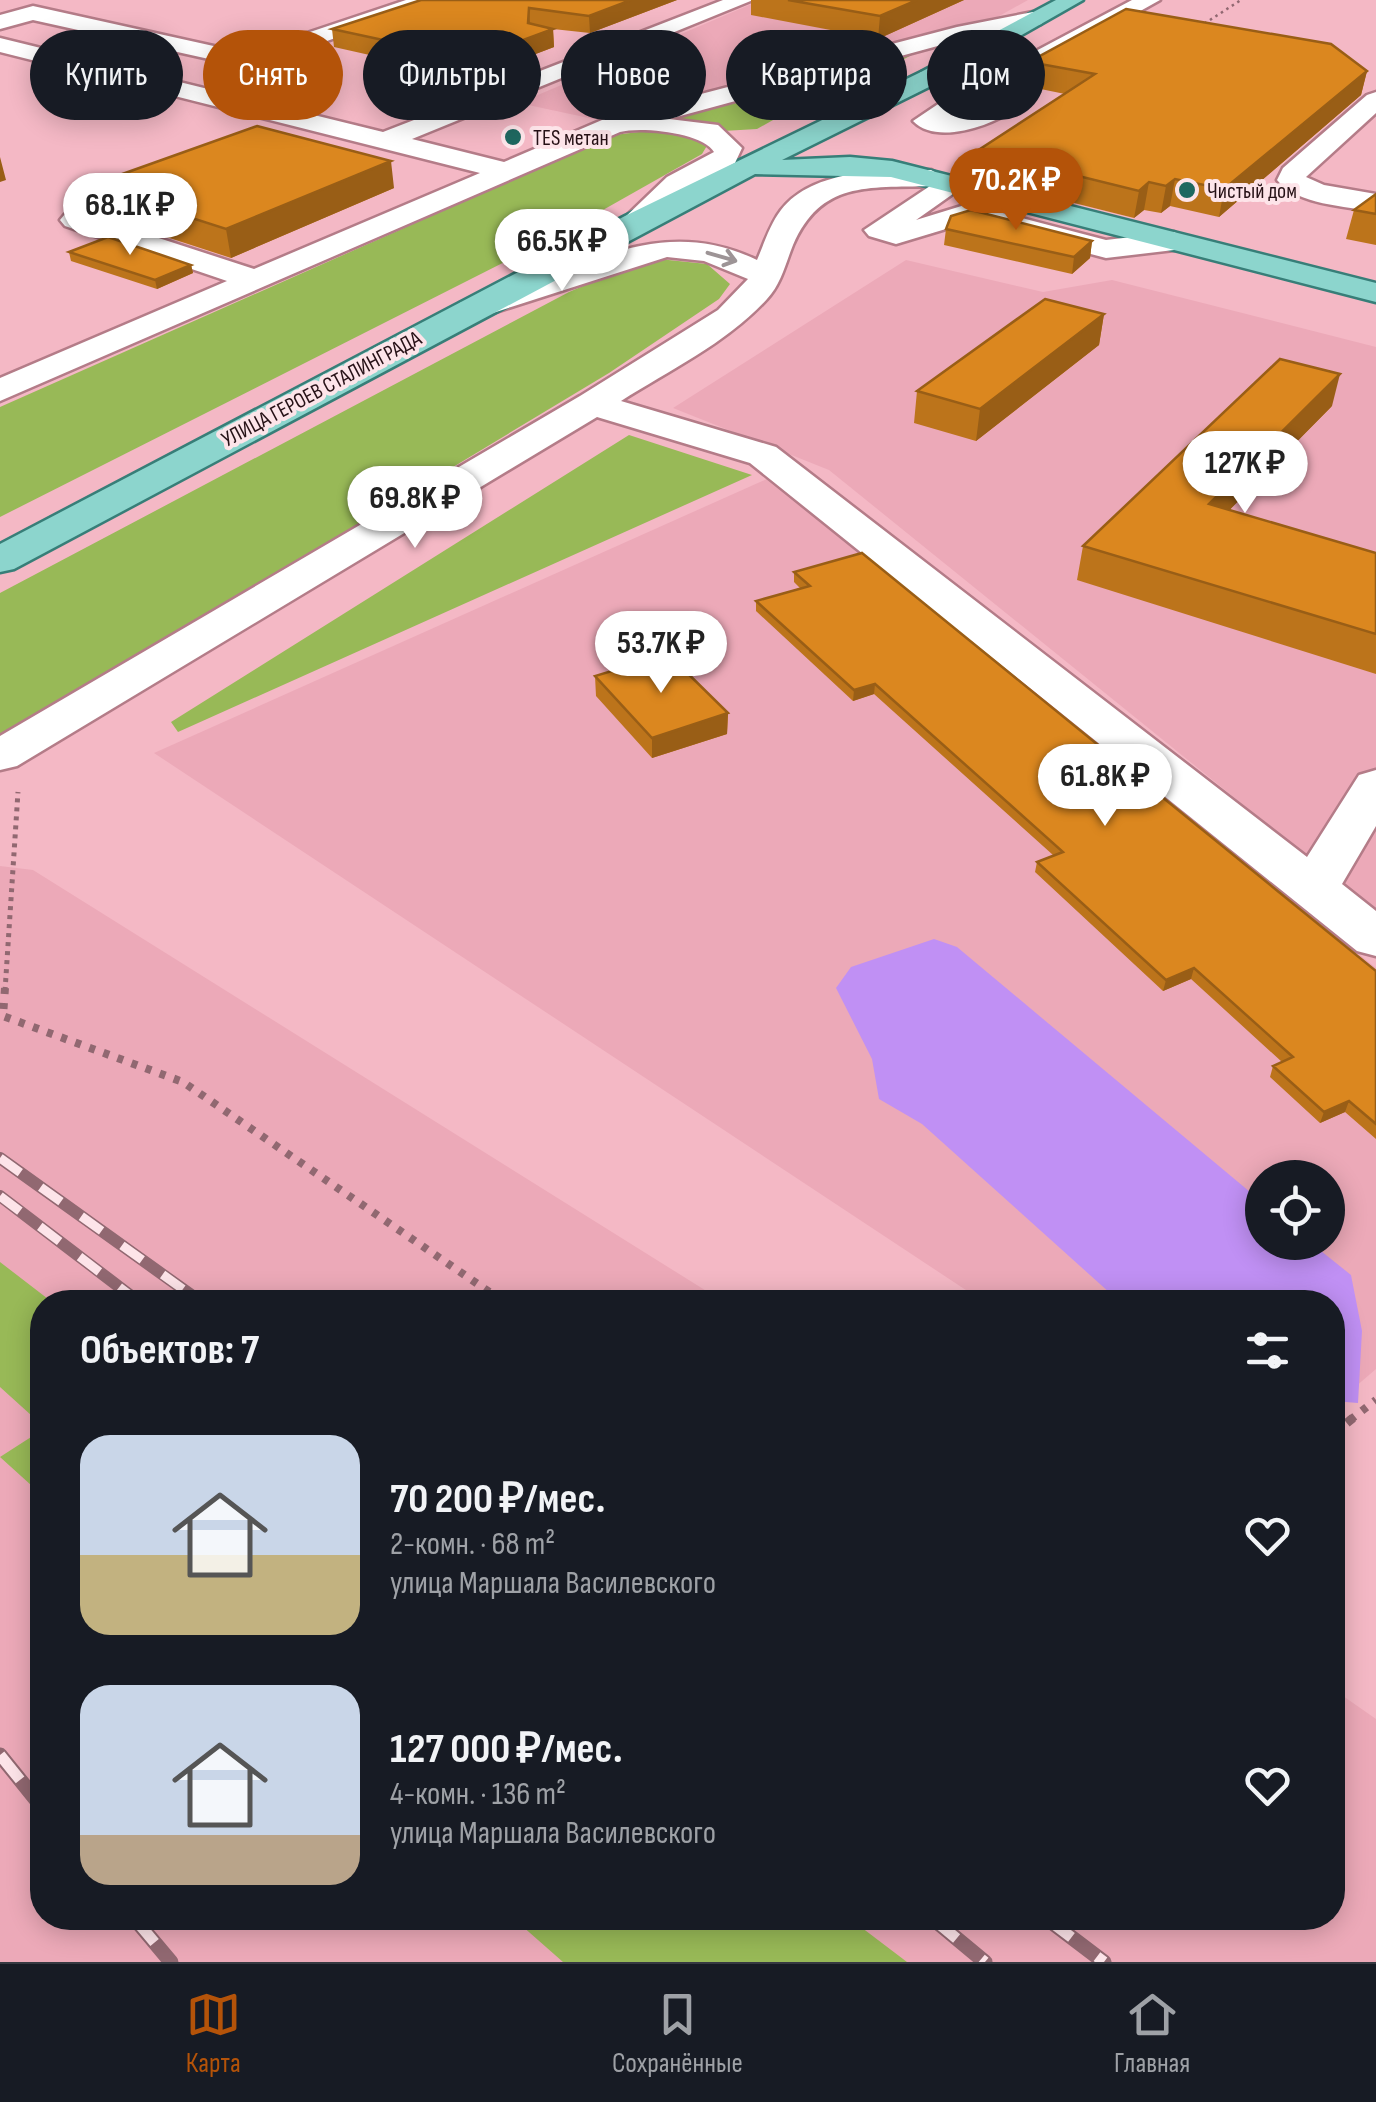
<!DOCTYPE html>
<html lang="ru">
<meta charset="utf-8">
<style>
:root{--surface:#171b24;--page:#20242c;--text:#f1f3f6;--muted:#9ea1a6;--line:#363941;--accent:#b45309}
body{margin:0;font-family:"Sofia Sans Condensed",sans-serif;background:var(--page);color:var(--text);height:100vh;display:flex;flex-direction:column;font-size:38px;white-space:nowrap}
*{box-sizing:border-box;margin:0}
p{font-size:32px;color:var(--muted)}
.icon{flex:none;width:55px;height:55px;fill:none;stroke:currentColor;stroke-width:2;stroke-linecap:round;stroke-linejoin:round}
.map{position:relative;flex:1;overflow:hidden}
.sheet{position:absolute;left:30px;top:1290px;width:1315px;height:640px;display:flex;flex-direction:column;background:var(--surface);border-radius:40px;box-shadow:0 5px 25px #0003}
.sheet>*{flex:none}
.top-card{position:absolute;left:30px;top:30px;width:1318px;height:90px;display:flex;gap:20px}
.controls{position:absolute;left:1245px;top:1160px;display:grid;gap:20px}
.controls a{display:grid;place-items:center;width:100px;height:100px;border-radius:50%;background:var(--surface);box-shadow:0 5px 25px #0003;font-size:50px}
.price{position:absolute;translate:-50% -85px;padding:0 22px;border-radius:35px;background:#fff;color:#222;font-size:32px;line-height:65px;filter:drop-shadow(0 2px 5px #0008)}
.price::after{content:'';position:absolute;left:50%;top:60px;width:30px;height:22px;margin-left:-15px;background:inherit;clip-path:polygon(0 0,100% 0,50% 100%)}
.price.current{background:var(--accent);color:#fff}
ul{padding:0;list-style:none}
li{display:flex;align-items:center;gap:30px;height:250px;padding:0 50px}
li span{display:grid;place-items:center;flex:none;width:280px;height:200px;border-radius:30px;color:#555}
li>.icon{margin-inline-start:auto}
span .icon{width:120px;height:120px;fill:#fffc;stroke-width:1}
li b{font-size:42px}
h2{display:flex;justify-content:space-between;align-items:center;height:120px;padding:0 50px;font-size:42px}
.tag{padding:0 35px;border-radius:45px;background:var(--surface);box-shadow:0 5px 25px #0003;font-size:35px;line-height:90px}
.tag.current{background:var(--accent);color:#fff}
.tab-bar{display:flex;justify-content:space-around;align-items:center;height:140px;border-top:2px solid var(--line);background:var(--surface);font-size:28px;color:var(--muted)}
.tab-bar a{display:grid;justify-items:center;gap:5px}
.tab-bar .current{color:var(--accent)}
.map>svg:first-child{display:block}
.built{fill:#eca9b8;fill-rule:evenodd}
.green{fill:#98b957}
.water{fill:#c090f4}
.lines{fill:none;stroke-linecap:round;stroke-linejoin:round}
.minor-casing{stroke:#b47c88;stroke-width:5}
.major-casing{stroke:#377e78;stroke-width:5}
.path-far3{stroke:#916871;stroke-width:2.5;stroke-dasharray:2.5 4;stroke-linecap:butt}
.path-far2{stroke:#916871;stroke-width:5;stroke-dasharray:4 5;stroke-linecap:butt}
.path-far1{stroke:#916871;stroke-width:8;stroke-dasharray:6 9;stroke-linecap:butt}
.path{stroke:#916871;stroke-width:9;stroke-dasharray:8 11;stroke-linecap:butt}
.minor{fill:#fff;fill-rule:evenodd}
.major{fill:#8cd5cd;fill-rule:evenodd}
.rail-far1-casing{stroke:#916871;stroke-width:12}
.rail-casing{stroke:#916871;stroke-width:15}
.rail-far1{stroke:#fde4e9;stroke-width:9;stroke-dasharray:25;stroke-linecap:butt}
.rail{stroke:#fde4e9;stroke-width:11;stroke-dasharray:32;stroke-linecap:butt}
.wall{fill:#bc741b}
.shaded-wall{fill:#995e16}
.building{fill:#db871f;stroke:#995e16;stroke-width:2.5}
.oneway{stroke:#9d9496}
.poi-dot{fill:#1f6860;stroke:#fde4e9;stroke-width:4}
.labels{text-anchor:middle;stroke-width:8;stroke-linejoin:round;paint-order:stroke}
.far-poi-label{font-size:22px;fill:#261116;stroke:#fde4e9;text-anchor:start}
.far-street-label{font-size:22px;fill:#261116;stroke:#fde4e9}
</style>
<div class="map">
<svg width="1376" height="1962" viewBox="0 0 1376 1962">
<rect width="100%" height="100%" fill="#f4b8c5"/>
<path class="built" d="M 761,0 L 1028,0 L 992,20 L 598,120 L 519,103 Z
M 906,260 L 1043,292 L 1112,280 L 1376,347 L 1376,912 L 829,470 L 673,408 Z
M 769,478 L 1376,968 L 1376,1369 L 1333,1406 L 1332,1302 L 984,1302 L 154,753 ZM 1262,1178 L 1328,1178 L 1328,1242 L 1262,1242 Z
M 0,866 L 33,870 L 724,1302 L 42,1302 L 42,1918 L 1332,1918 L 1333,1689 L 1376,1719 L 1376,1962 L 0,1962 Z"/>
<path class="green" d="M 925,48 L 853,86 L 835,85 L 757,129 L 723,131 L 665,116 Z
M 664,129 L 683,131 L 708,144 L 702,154 L 564,232 L 0,517 L 0,407 L 614,135 Z
M 649,258 L 707,264 L 730,284 L 719,299 L 609,373 L 0,740 L 0,593 L 569,292 Z
M 629,435 L 752,475 L 178,732 L 171,722 Z
M 0,1262 L 52,1302 L 42,1302 L 42,1425 L 0,1387 Z
M 42,1430 L 42,1495 L 0,1457 Z
M 513,1918 L 849,1918 L 907,1962 L 563,1962 Z"/>
<path class="water" d="M 934,939 L 957,947 L 1262,1202 L 1262,1242 L 1311,1243 L 1351,1275 L 1362,1331 L 1358,1403 L 1333,1401 L 1332,1302 L 1120,1302 L 922,1124 L 879,1099 L 872,1059 L 836,988 L 851,967 Z"/>
<g class="lines">
<g class="minor-casing">
<path id="minor" d="M 406,0 L 438,0 L 319,44 L 218,61 L 33,20 L 0,29 L 0,15 L 33,6 L 218,47 L 307,33 Z
M 723,0 L 753,0 L 412,139 L 504,162 L 602,120 L 957,27 L 1033,12 L 1044,19 L 1041,24 L 967,38 L 669,119 L 718,125 L 742,148 L 735,163 L 687,189 L 645,228 L 635,231 L 620,222 L 667,177 L 714,152 C 704,133 641,126 620,132 L 0,401 L 0,378 L 227,281 L 65,226 L 60,220 L 65,214 L 85,214 L 254,269 L 480,173 L 0,52 L 0,38 L 383,132 Z
M 1132,0 L 1160,0 L 1008,85 L 1031,95 C 1011,120 939,149 913,121 L 959,90 L 921,82 L 918,77 L 921,72 L 981,80 ZM 986,96 L 996,97 L 963,116 L 950,115 Z
M 1376,92 L 1376,113 L 1306,177 L 1324,185 L 1376,194 L 1376,212 C 1346,206 1297,205 1277,180 L 1283,168 L 1367,95 Z
M 931,170 L 945,178 L 963,178 L 967,184 L 916,220 L 968,204 L 1106,240 L 1174,232 L 1189,241 L 1174,250 L 1106,258 L 969,222 L 896,244 L 869,236 L 864,230 L 930,186 C 867,188 821,181 793,245 C 785,265 781,284 767,299 C 728,342 670,370 621,401 L 776,447 L 1307,857 L 1359,775 L 1376,770 L 1376,826 L 1342,884 L 1376,911 L 1376,956 L 1357,951 L 750,463 L 597,417 L 17,766 L 0,770 L 0,736 L 580,396 L 718,310 L 748,279 L 704,261 L 667,257 L 471,320 L 455,310 L 460,303 C 489,294 520,287 549,276 C 620,248 682,224 757,260 C 764,244 770,224 781,210 C 814,168 883,171 931,170 Z"/>
</g>
<g class="major-casing">
<path id="major" d="M 1056,0 L 1083,0 L 939,82 L 782,160 L 850,157 L 892,161 L 1376,283 L 1376,302 L 891,177 L 755,174 L 14,569 L 0,572 L 0,544 L 625,216 L 921,72 Z"/>
</g>
<path class="path-far3" d="M 1199,27 L 1241,0"/>
<path class="path-far2" d="M 5,991 L 18,792"/>
<path class="path-far1" d="M 5,988 L 3,1016 L 183,1082 L 504,1302
M 1350,1420 L 1376,1400"/>
<path class="path" d="M 1332,1435 L 1353,1418"/>
<use href="#minor" class="minor"/>
<use href="#major" class="major"/>
<g class="rail-far1-casing">
<path id="rail-far1" d="M 0,1158 L 201,1302
M 0,1196 L 139,1302"/>
</g>
<g class="rail-casing">
<path id="rail" d="M 0,1755 L 42,1807
M 134,1918 L 171,1962
M 932,1918 L 985,1962
M 1046,1918 L 1104,1962"/>
</g>
<use href="#rail-far1" class="rail-far1"/>
<use href="#rail" class="rail"/>
</g>
<path class="wall" d="M 421,0 L 677,0 L 590,33 L 553,29 L 554,47 L 472,78 L 334,47 L 332,29 Z
M 751,0 L 964,0 L 878,39 L 751,15 Z
M 1029,62 L 1367,71 L 1361,95 L 1219,217 L 1170,206 L 1161,213 L 1144,210 L 1134,218 L 974,178 L 977,151 L 1065,94 L 1026,86 Z
M 114,177 L 394,188 L 231,258 L 148,231 L 144,212 L 120,205 Z
M 1376,194 L 1376,245 L 1346,239 L 1354,210 Z
M 946,229 L 1092,241 L 1090,258 L 1072,274 L 944,245 Z
M 69,252 L 191,265 L 193,273 L 157,289 L 71,261 Z
M 1104,314 L 1099,345 L 976,441 L 914,423 L 917,391 Z
M 1332,406 L 1229,510 L 1376,553 L 1376,674 L 1077,580 L 1083,546 Z
M 794,572 L 1376,971 L 1376,1139 L 1345,1112 L 1320,1123 L 1270,1077 L 1273,1066 L 1282,1062 L 1191,979 L 1163,991 L 1035,872 L 1037,862 L 1053,855 L 874,694 L 853,701 L 756,611 L 756,601 L 800,588 L 794,582 Z
M 595,676 L 728,713 L 727,734 L 652,758 L 596,696 Z"/>
<path class="shaded-wall" d="M 631,0 L 677,0 L 590,33 L 589,16 Z
M 917,0 L 964,0 L 878,39 L 880,16 Z
M 529,8 L 530,26 L 553,29 L 554,47 L 472,78 L 471,59 Z
M 1367,71 L 1361,95 L 1219,217 L 1224,189 Z
M 0,157 L 6,180 L 0,182 Z
M 391,161 L 394,188 L 231,258 L 226,229 Z
M 1175,179 L 1170,206 L 1161,213 L 1166,186 Z
M 1149,182 L 1144,210 L 1134,218 L 1139,191 Z
M 1092,241 L 1090,258 L 1072,274 L 1074,257 Z
M 191,265 L 193,273 L 157,289 L 155,280 Z
M 1104,314 L 1099,345 L 976,441 L 980,409 Z
M 1340,374 L 1332,406 L 1202,538 L 1209,504 Z
M 875,684 L 874,694 L 853,701 L 854,690 Z
M 728,713 L 727,734 L 652,758 L 652,738 Z
M 1194,968 L 1191,979 L 1163,991 L 1166,980 Z
M 1349,1101 L 1345,1112 L 1320,1123 L 1324,1112 Z"/>
<path class="building" d="M 421,0 L 631,0 L 589,16 L 529,8 L 528,23 L 553,29 L 471,59 L 332,29 Z
M 788,0 L 917,0 L 880,16 Z
M 1126,9 L 1331,44 L 1367,71 L 1224,189 L 1175,179 L 1166,186 L 1149,182 L 1139,191 L 977,151 L 1095,74 L 1029,62 Z
M 257,126 L 391,161 L 226,229 L 142,202 L 168,193 L 114,177 Z
M 1376,194 L 1376,214 L 1354,210 Z
M 971,210 L 1092,241 L 1074,257 L 946,229 L 951,216 Z
M 108,237 L 191,265 L 155,280 L 69,252 Z
M 1045,299 L 1104,314 L 980,409 L 917,391 Z
M 1280,359 L 1340,374 L 1209,504 L 1376,553 L 1376,634 L 1083,546 Z
M 862,553 L 1376,971 L 1376,1124 L 1349,1101 L 1324,1112 L 1273,1066 L 1293,1057 L 1194,968 L 1166,980 L 1037,862 L 1063,852 L 875,684 L 854,690 L 756,601 L 810,586 L 794,572 Z
M 668,654 L 728,713 L 652,738 L 595,676 Z"/>
<defs><path id="oneway-shaft" d="M-6 0H5M1.5-3L5.5 0L1.5 3" fill="none" stroke-width="1.6" stroke-linecap="round" stroke-linejoin="round" transform="scale(2.5)"/></defs>
<use class="oneway" href="#oneway-shaft" transform="translate(722 257) rotate(16)"/>
<g class="poi-dot">
<circle cx="513" cy="137" r="10"/>
<circle cx="1187" cy="190" r="10"/>
</g>
<g class="labels">
<g class="far-poi-label">
<text x="533" y="145">TES метан</text>
<text x="1207" y="198">Чистый дом</text>
</g>
<g class="far-street-label">
<text transform="translate(321 388) rotate(-28)" y="8">УЛИЦА ГЕРОЕВ СТАЛИНГРАДА</text>
</g>
</g>
</svg>
<div class="controls">
<a><svg class="icon" aria-label="locate" viewBox="0 0 24 24"><circle cx="12" cy="12" r="6"/><path d="M12 2v4M12 18v4M2 12h4M18 12h4"/></svg></a>
</div>
<b class="price current" style="left:1016px;top:233px">70.2K ₽</b>
<b class="price" style="left:130px;top:258px">68.1K ₽</b>
<b class="price" style="left:562px;top:294px">66.5K ₽</b>
<b class="price" style="left:1245px;top:516px">127K ₽</b>
<b class="price" style="left:415px;top:551px">69.8K ₽</b>
<b class="price" style="left:661px;top:696px">53.7K ₽</b>
<b class="price" style="left:1105px;top:829px">61.8K ₽</b>
<div class="top-card">
<a class="tag">Купить</a>
<a class="tag current">Снять</a>
<a class="tag">Фильтры</a>
<a class="tag">Новое</a>
<a class="tag">Квартира</a>
<a class="tag">Дом</a>
</div>
<section class="sheet">
<h2>Объектов: 7<svg class="icon" aria-label="filters" viewBox="0 0 24 24"><path d="M4 7h16M4 17h16"/><circle cx="9" cy="7" r="2"/><circle cx="15" cy="17" r="2"/></svg></h2>
<ul>
<li><span style="background:linear-gradient(#c9d6e8 60%,#c2b280 0)"><svg class="icon" aria-label="home" viewBox="0 0 24 24"><path d="M3 11l9-7 9 7M6 9v11h12V9"/></svg></span><div><b>70 200 ₽/мес.</b><p>2-комн. · 68 m²</p><p>улица Маршала Василевского</p></div><svg class="icon" aria-label="heart" viewBox="0 0 24 24"><path d="M12 20l-8-8c-3-5 5-10 8-4 3-6 11-1 8 4z"/></svg></li>
<li><span style="background:linear-gradient(#c9d6e8 75%,#b9a48a 0)"><svg class="icon" aria-label="home" viewBox="0 0 24 24"><path d="M3 11l9-7 9 7M6 9v11h12V9"/></svg></span><div><b>127 000 ₽/мес.</b><p>4-комн. · 136 m²</p><p>улица Маршала Василевского</p></div><svg class="icon" aria-label="heart" viewBox="0 0 24 24"><path d="M12 20l-8-8c-3-5 5-10 8-4 3-6 11-1 8 4z"/></svg></li>
</ul>
</section>
</div>
<nav class="tab-bar">
<a class="current"><svg class="icon" aria-label="map" viewBox="0 0 24 24"><path d="M3 6l6-2 6 2 6-2v14l-6 2-6-2-6 2zM9 4v14M15 6v14"/></svg>Карта</a>
<a><svg class="icon" aria-label="saved" viewBox="0 0 24 24"><path d="M7 4h10v16l-5-4-5 4z"/></svg>Сохранённые</a>
<a><svg class="icon" aria-label="home" viewBox="0 0 24 24"><path d="M3 11l9-7 9 7M6 9v11h12V9"/></svg>Главная</a>
</nav>
